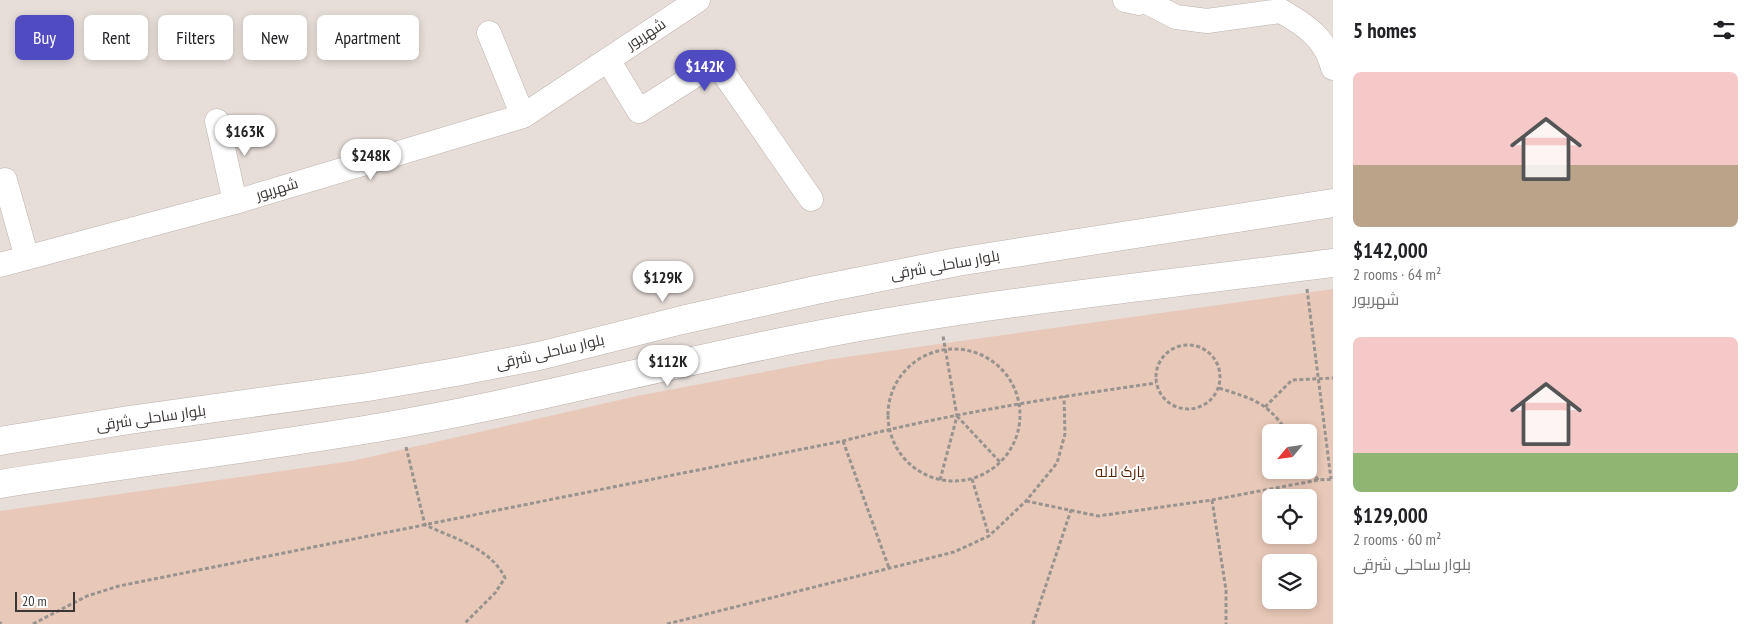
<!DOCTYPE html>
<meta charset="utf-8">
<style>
:root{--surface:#fff;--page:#f2f2f2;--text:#202124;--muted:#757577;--accent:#514bc2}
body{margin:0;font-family:"PT Sans Narrow",Cairo,sans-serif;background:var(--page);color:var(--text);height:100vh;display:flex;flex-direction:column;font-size:19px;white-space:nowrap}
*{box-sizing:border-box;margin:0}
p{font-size:16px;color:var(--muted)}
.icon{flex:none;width:28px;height:28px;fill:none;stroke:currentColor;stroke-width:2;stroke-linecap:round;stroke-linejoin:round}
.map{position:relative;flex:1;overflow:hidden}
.details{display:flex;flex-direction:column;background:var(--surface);width:425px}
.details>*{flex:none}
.guide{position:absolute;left:15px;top:15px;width:475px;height:45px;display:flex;gap:10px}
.needle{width:32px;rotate:241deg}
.buttons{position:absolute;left:1262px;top:424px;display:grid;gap:10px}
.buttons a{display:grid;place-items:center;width:55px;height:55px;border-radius:8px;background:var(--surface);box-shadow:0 2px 8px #0003;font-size:25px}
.scale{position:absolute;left:15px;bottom:12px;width:60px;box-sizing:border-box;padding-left:5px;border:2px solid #3a3634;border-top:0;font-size:14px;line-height:18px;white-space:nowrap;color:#3a3634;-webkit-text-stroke:4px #fff;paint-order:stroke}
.price{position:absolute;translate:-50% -42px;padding:0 11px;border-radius:18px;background:#fff;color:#222;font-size:16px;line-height:32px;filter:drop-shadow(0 1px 2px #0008)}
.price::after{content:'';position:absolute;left:50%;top:30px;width:15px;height:11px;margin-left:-8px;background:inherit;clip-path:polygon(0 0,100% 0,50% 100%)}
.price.current{background:var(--accent);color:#fff}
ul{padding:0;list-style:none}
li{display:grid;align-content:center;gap:10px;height:265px;padding:0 20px}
li span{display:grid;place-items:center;height:155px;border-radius:8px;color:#555}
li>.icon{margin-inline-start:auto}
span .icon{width:90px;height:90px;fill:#fffc;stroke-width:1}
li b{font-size:21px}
h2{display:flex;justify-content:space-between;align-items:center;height:60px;padding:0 20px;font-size:21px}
.pill{padding:0 18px;border-radius:8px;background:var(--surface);box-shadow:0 2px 8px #0003;font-size:18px;line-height:45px}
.pill.current{background:var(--accent);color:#fff}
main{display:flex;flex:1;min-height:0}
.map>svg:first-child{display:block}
.green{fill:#e8c8b8;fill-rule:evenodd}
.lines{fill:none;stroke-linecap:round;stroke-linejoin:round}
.minor-casing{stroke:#bbb2ad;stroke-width:25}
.secondary-casing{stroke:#bbb2ad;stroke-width:29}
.path{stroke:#99938f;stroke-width:3;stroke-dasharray:4 2.5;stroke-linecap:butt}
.minor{stroke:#fff;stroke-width:24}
.secondary{stroke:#fff;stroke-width:28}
.labels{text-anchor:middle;stroke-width:4;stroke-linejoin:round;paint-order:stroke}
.street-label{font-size:15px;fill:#3a3634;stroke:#fff}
.park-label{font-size:15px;fill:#5b2706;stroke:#fff}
</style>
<main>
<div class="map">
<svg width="1333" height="624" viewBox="0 0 1333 624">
<rect width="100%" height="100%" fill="#e7ded9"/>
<path class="green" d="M 1333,289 L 1333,624 L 0,624 L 0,511 L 352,461 L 637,396 L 832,359 ZM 1271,432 L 1309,432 L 1309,470 L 1271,470 ZM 1271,498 L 1309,498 L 1309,535 L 1271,535 ZM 1271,562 L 1309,562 L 1309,600 L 1271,600 Z"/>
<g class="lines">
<g class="minor-casing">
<path id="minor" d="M 1125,0 L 1139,3 L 1150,0
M 1147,2 L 1176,17 L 1207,21 L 1281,11 C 1306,25 1326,39 1333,68
M 489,33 L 523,116
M 608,60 L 639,111 L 716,62 L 811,199
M 217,121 L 235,202
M 5,180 L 27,258
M 0,265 L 235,202 L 523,116 L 698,0"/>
</g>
<g class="secondary-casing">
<path id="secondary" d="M 0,441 L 129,420 L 368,387 L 456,372 L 539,356 L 682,320 L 816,290 L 957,262 L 1333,203
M 0,484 C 125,464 251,449 376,428 C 526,403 672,362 822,334 C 990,302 1163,285 1333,263"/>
</g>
<path class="path" d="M 1307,289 L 1331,479
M1156 377a32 32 0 1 1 64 0a32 32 0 1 1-64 0Z
M888 415a66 66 0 1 1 132 0a66 66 0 1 1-132 0Z
M 1219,388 C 1252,399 1267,401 1287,432
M 1265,407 L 1292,380 L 1333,378
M 957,416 L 1000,462
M 843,441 L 889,568
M 406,447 L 425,525 C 453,538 491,548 505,578 L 495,593 L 464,624
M 1309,466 L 1318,480
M 972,479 L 989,536
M 940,480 L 957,416 L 943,336
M 1212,500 L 1226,590 L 1226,624
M 1026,501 L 1098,516 L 1212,500 L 1318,480 L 1333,479
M 0,622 L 1,624
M 33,624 L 87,596 L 119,586 L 843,441 C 946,414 1051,398 1156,383
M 667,624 L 954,552 L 989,536 L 1026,501 L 1057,463 L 1065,434 L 1064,396
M 1033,624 L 1071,510"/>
<use href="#minor" class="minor"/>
<use href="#secondary" class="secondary"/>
</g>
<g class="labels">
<g class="street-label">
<text transform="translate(646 34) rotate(-33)" y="5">شهریور</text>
<text transform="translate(277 189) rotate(-17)" y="5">شهریور</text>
<text transform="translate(945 265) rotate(-10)" y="5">بلوار ساحلی شرقی</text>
<text transform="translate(550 352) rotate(-13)" y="5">بلوار ساحلی شرقی</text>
<text transform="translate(151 418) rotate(-8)" y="5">بلوار ساحلی شرقی</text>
</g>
<g class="park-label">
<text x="1120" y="477">پارک لاله</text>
</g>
</g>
</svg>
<div class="buttons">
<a><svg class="needle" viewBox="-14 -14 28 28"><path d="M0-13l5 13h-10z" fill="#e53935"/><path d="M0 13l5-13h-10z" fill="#757577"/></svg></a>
<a><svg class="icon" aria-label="locate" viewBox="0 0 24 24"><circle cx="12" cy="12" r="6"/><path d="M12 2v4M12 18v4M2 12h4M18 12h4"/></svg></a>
<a><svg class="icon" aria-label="layers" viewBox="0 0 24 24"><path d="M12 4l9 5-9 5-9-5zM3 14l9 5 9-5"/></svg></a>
</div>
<div class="scale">20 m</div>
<b class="price current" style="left:705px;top:92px">$142K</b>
<b class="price" style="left:245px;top:157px">$163K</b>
<b class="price" style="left:371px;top:181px">$248K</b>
<b class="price" style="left:663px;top:303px">$129K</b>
<b class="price" style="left:668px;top:387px">$112K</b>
<div class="guide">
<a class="pill current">Buy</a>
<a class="pill">Rent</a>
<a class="pill">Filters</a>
<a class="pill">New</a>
<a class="pill">Apartment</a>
</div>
</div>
<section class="details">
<h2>5 homes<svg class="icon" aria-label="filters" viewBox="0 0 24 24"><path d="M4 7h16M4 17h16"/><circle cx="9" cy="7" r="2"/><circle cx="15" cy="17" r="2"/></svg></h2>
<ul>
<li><span style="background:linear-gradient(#f6c9c9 60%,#b9a48a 0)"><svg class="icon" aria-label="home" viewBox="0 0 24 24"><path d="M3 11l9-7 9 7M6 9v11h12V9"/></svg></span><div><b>$142,000</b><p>2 rooms · 64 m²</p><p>شهریور</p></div></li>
<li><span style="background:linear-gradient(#f6c9c9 75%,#8fb573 0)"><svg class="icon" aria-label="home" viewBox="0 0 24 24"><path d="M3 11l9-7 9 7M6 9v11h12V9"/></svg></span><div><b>$129,000</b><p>2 rooms · 60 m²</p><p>بلوار ساحلی شرقی</p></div></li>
</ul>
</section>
</main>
